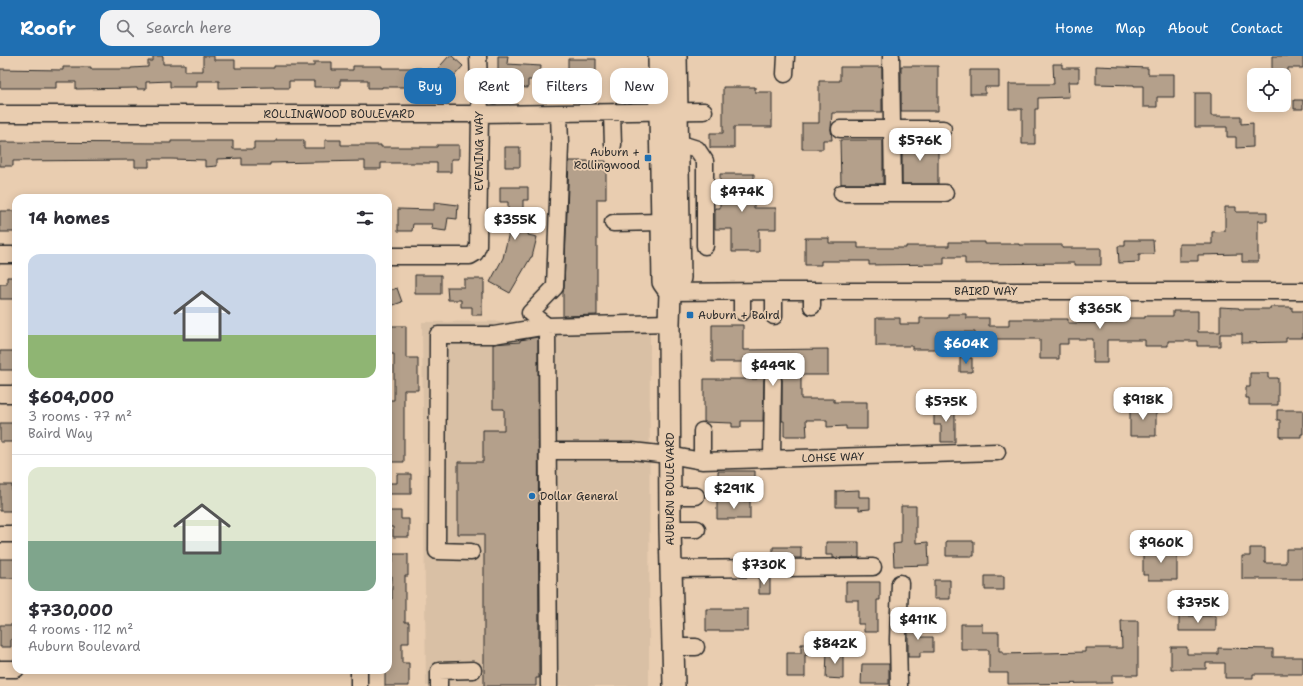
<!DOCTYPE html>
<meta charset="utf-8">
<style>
:root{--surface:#fff;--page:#f2f2f3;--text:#2b2b33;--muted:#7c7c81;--line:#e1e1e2;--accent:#1f6fb2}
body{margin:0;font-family:"Shantell Sans",sans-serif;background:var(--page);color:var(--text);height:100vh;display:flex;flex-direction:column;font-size:15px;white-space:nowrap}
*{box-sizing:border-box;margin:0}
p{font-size:13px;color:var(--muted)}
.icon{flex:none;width:22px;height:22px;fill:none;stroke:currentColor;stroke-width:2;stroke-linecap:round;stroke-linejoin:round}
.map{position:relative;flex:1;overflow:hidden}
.drawer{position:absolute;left:12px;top:138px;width:380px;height:480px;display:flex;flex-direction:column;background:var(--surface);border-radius:12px;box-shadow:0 2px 10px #0003}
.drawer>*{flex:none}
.hud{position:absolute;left:404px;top:12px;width:380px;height:36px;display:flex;gap:8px}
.controls{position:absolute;left:1247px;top:12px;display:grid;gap:8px}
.controls a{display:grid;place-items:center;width:44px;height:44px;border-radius:8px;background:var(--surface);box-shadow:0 2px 10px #0003;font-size:20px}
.price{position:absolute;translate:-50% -34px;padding:0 9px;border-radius:8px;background:#fff;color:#222;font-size:13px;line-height:26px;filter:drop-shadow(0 1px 2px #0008)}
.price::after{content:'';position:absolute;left:50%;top:24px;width:12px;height:9px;margin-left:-6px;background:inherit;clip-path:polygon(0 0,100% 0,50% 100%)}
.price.on{background:var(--accent);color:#fff}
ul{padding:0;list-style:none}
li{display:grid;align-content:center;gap:8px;height:212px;padding:0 16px}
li+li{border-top:1px solid var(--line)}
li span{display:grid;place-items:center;height:124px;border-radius:12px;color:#555}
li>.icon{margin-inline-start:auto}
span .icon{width:72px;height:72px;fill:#fffc;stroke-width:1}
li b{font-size:17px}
h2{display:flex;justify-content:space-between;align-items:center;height:48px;padding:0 16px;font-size:17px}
.tag{padding:0 14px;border-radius:12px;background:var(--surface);box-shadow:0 2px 10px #0003;font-size:14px;line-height:36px}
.tag.on{background:var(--accent);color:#fff}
header{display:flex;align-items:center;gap:24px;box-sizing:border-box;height:56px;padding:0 20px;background:var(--accent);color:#fff}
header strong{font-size:19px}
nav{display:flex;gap:22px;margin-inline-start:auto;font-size:14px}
.search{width:280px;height:36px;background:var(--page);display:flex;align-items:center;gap:10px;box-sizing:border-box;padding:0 14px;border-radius:12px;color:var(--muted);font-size:15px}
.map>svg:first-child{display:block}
.built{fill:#d9c0a5}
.building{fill:#b4a08b;stroke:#2b2b2b}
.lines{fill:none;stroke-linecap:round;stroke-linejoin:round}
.minor-casing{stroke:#2b2b2b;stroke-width:19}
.major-casing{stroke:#2b2b2b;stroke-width:24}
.minor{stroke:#e9cdb0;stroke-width:16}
.major{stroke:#e9cdb0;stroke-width:21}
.poi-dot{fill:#1f6fb2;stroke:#e9cdb0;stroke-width:1.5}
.labels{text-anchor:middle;stroke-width:3.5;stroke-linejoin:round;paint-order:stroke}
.street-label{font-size:11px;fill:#2b2b2b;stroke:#e9cdb0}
.poi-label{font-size:11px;fill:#2b2b2b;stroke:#e9cdb0;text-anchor:start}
</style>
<header>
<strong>Roofr</strong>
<div class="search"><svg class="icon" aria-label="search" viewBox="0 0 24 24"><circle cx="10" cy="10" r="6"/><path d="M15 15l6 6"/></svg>Search here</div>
<nav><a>Home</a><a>Map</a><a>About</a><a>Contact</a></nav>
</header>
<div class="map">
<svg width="1303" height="630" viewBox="0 0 1303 630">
<rect width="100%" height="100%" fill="#e9cdb0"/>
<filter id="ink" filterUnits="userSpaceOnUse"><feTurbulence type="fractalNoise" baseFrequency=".025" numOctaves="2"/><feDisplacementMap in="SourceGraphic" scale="8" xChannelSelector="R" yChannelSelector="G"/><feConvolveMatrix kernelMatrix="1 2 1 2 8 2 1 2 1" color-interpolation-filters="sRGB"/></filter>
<g filter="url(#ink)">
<path class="built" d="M 650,264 L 649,630 L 426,630 L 422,266 Z"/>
<path class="building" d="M 153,0 L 163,0 L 163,8 L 185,8 L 185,15 L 203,15 L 203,0 L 214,0 L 214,4 L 235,4 L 235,12 L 274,12 L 274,10 L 314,10 L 314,6 L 332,6 L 332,14 L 353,14 L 353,10 L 382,10 L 382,12 L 421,12 L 421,24 L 414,24 L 414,31 L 382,31 L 382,32 L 368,32 L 368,24 L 340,24 L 340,31 L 314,31 L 314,25 L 289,25 L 289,32 L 274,32 L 274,31 L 219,32 L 219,25 L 197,25 L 197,31 L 170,31 L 170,25 L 146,26 L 146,33 L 137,33 L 137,32 L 76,33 L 76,26 L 56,26 L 56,32 L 0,32 L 0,13 L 63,14 L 63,11 L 91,11 L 91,13 L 131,13 L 131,12 L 148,11 L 148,5 L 153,5 Z
M 449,0 L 452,0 L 463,10 L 445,30 L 432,19 Z
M 498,0 L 508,0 L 507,8 L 541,10 L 540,24 L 528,24 L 528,32 L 514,31 L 515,24 L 498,24 Z
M 1272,0 L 1303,0 L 1303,12 L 1288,12 L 1288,19 L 1272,19 Z
M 568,3 L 596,3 L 596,19 L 568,19 Z
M 1053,8 L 1062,8 L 1062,12 L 1079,12 L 1079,26 L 1068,26 L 1069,41 L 1038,42 L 1038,53 L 1035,53 L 1035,88 L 1022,88 L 1022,53 L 1009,53 L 1009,28 L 1054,28 Z
M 901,10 L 938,10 L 938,55 L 901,55 Z
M 1096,10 L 1148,12 L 1148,18 L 1174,18 L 1174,41 L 1157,41 L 1157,51 L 1143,51 L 1143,30 L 1134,30 L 1134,29 L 1096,28 Z
M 840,11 L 882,11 L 882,56 L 836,56 L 836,57 L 832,57 L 831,73 L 832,84 L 823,84 L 823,93 L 802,93 L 802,67 L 819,67 L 819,25 L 840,25 Z
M 970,14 L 999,14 L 999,31 L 985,31 L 985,38 L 970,38 Z
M 723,31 L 755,31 L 755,36 L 772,36 L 772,71 L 734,71 L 734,92 L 710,92 L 710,77 L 723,77 Z
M 1195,37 L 1211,37 L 1211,60 L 1241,60 L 1241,68 L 1253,67 L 1253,91 L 1236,92 L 1236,81 L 1227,81 L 1227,71 L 1195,71 Z
M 1294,44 L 1303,44 L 1303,53 L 1294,53 Z
M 902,83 L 938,83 L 938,128 L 902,128 Z
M 276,84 L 304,84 L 304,92 L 325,92 L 325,84 L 341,84 L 341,89 L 381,89 L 381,91 L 437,91 L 437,89 L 459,89 L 459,103 L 451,103 L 451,116 L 437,116 L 437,107 L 381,107 L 381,113 L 365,113 L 365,105 L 270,107 L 270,109 L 242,109 L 242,102 L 217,103 L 217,110 L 205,111 L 205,104 L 171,103 L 149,103 L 149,111 L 135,111 L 135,104 L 13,105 L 13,110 L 0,110 L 0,86 L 171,87 L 171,85 L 233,85 L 233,93 L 254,93 L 254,86 L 276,86 Z
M 840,84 L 883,84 L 883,128 L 841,128 Z
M 505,91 L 520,91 L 520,111 L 505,111 Z
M 569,105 L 606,105 L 606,143 L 597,143 L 597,259 L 563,260 L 563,236 L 564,231 Z
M 720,118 L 754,118 L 754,152 L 776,152 L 776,173 L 759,173 L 759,196 L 732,196 L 732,173 L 715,173 L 715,152 L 720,152 Z
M 500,131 L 528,131 L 528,144 L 523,144 L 523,169 L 530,171 L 528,179 L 537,181 L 532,201 L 531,201 L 510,237 L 490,226 L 503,202 L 513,159 L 508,159 L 508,146 L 500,146 Z
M 434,146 L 458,149 L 457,163 L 448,162 L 446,175 L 431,173 L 432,168 L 413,168 L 412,175 L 398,175 L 398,153 L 434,154 Z
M 1225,151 L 1236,151 L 1236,156 L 1267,156 L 1267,165 L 1258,165 L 1258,206 L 1242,206 L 1242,198 L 1198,199 L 1198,205 L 1179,205 L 1179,188 L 1212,188 L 1212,176 L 1225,175 Z
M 0,155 L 16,155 L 16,176 L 0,176 Z
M 805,182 L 829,182 L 829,187 L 858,187 L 858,192 L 906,192 L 906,190 L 949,190 L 949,186 L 985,186 L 985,188 L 1019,188 L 1019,189 L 1062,189 L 1062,192 L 1101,192 L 1101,209 L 1074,209 L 1074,207 L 965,208 L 965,201 L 944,201 L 944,208 L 869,209 L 869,205 L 821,205 L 821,209 L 805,209 Z
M 1125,184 L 1153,184 L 1154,198 L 1139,198 L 1139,206 L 1119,207 L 1118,190 L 1125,190 Z
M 415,219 L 441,219 L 441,238 L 415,238 Z
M 7,221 L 16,221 L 16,243 L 0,243 L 0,228 L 7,228 Z
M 464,223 L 484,223 L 484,237 L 482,237 L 482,259 L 472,259 L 472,251 L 461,251 L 461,244 L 448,244 L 447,231 L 464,231 Z
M 397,232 L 402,246 L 388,251 L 388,235 Z
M 1220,251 L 1239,252 L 1239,253 L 1270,253 L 1270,251 L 1292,251 L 1292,255 L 1303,255 L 1303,282 L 1286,282 L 1286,286 L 1242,287 L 1242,278 L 1220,278 L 1220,290 L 1197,290 L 1197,285 L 1168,285 L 1168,290 L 1145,290 L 1145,284 L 1107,284 L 1107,307 L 1093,307 L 1093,283 L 1068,283 L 1068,288 L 1059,288 L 1059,303 L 1040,303 L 1040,283 L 996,283 L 996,288 L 975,288 L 975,276 L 938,276 L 938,293 L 912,293 L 912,290 L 876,290 L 876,262 L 900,262 L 900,268 L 920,268 L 920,262 L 948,262 L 948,258 L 966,258 L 966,262 L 989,262 L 989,270 L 1009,270 L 1009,263 L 1068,263 L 1068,267 L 1111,267 L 1117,266 L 1117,262 L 1145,262 L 1145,260 L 1173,260 L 1173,255 L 1198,255 L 1198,276 L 1220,276 Z
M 712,269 L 743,269 L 743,294 L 828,293 L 828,319 L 801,319 L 801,343 L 834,343 L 834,346 L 867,346 L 867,373 L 846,373 L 846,370 L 827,371 L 827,364 L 806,364 L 807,380 L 784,380 L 784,365 L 782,365 L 782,324 L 781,319 L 777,316 L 774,315 L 768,316 L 765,320 L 764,323 L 763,365 L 741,365 L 741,371 L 732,371 L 732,367 L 704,366 L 704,323 L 757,323 L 757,306 L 712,306 Z
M 388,270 L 406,270 L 406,302 L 418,302 L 418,334 L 404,334 L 404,406 L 390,406 L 390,390 L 388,390 L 388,381 L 389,381 L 388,344 L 394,344 L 394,298 L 389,298 Z
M 538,281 L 539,622 L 536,622 L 536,630 L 484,630 L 484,478 L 458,478 L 458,406 L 483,406 L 483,374 L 504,374 L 504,353 L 493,353 L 493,288 L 520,286 L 520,284 Z
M 0,295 L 16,295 L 16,314 L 0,314 Z
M 960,302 L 972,302 L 972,316 L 960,316 Z
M 1250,317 L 1268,317 L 1268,322 L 1278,322 L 1278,349 L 1249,349 L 1249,342 L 1246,342 L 1246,331 L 1250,331 Z
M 1130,350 L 1156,351 L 1156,380 L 1130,380 Z
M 934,352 L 955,352 L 955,386 L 941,386 L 941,369 L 934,369 Z
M 1277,354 L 1303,354 L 1303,378 L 1301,378 L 1301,381 L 1280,381 L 1280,364 L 1277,364 Z
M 0,367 L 16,367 L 16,386 L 0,386 Z
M 718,415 L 755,415 L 755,424 L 718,424 Z
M 397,418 L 411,418 L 411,438 L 388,438 L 388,427 L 397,427 Z
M 0,429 L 12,429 L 12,437 L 16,437 L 16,455 L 0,455 Z
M 859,434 L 859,441 L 870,441 L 870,453 L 859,454 L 859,451 L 836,451 L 836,435 Z
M 717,445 L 750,445 L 750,463 L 717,463 Z
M 901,450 L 916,450 L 916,487 L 928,486 L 929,509 L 894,510 L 893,488 L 901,487 Z
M 388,455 L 401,455 L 401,463 L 409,463 L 409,481 L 393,481 L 393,471 L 388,471 Z
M 946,485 L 974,485 L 974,500 L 946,500 Z
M 826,486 L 859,486 L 859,502 L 833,502 L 833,499 L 826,499 Z
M 1149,490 L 1177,491 L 1177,524 L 1148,524 L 1148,519 L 1143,519 L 1143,499 L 1149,499 Z
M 773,491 L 801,491 L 801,502 L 773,502 Z
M 1250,492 L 1265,492 L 1265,507 L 1286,507 L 1286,493 L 1303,493 L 1303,523 L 1242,523 L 1242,500 L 1250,500 Z
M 393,498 L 408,498 L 408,520 L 405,520 L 405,566 L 409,566 L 409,587 L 402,587 L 402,607 L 409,607 L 409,630 L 385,630 L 385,614 L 388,614 L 388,543 L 392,543 L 392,520 L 388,520 L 388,506 L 393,506 Z
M 0,503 L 16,503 L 16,522 L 0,522 Z
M 985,520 L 1004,520 L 1004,534 L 985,534 Z
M 759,522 L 770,522 L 770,538 L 759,538 Z
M 934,524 L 950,524 L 950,543 L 934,543 Z
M 846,526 L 880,526 L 880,544 L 877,544 L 877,576 L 864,576 L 864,568 L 858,568 L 858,544 L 846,544 Z
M 706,553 L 748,553 L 748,575 L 706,575 Z
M 1179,560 L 1216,560 L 1216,575 L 1179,575 Z
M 1121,565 L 1138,565 L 1138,619 L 1112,619 L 1112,627 L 1008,628 L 1008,617 L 989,617 L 989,594 L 961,594 L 961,568 L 982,568 L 982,576 L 999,576 L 999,595 L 1003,595 L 1003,598 L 1085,596 L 1085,592 L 1122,592 Z
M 908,566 L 920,566 L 920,581 L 933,581 L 933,596 L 920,596 L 920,601 L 908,601 Z
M 0,569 L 16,569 L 16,583 L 11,583 L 11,591 L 0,591 Z
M 801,588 L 809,588 L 809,599 L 805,599 L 805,621 L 787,621 L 787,597 L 801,597 Z
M 1171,591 L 1187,591 L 1187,598 L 1218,598 L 1218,592 L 1273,593 L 1273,601 L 1303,601 L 1303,618 L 1253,618 L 1253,622 L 1225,622 L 1225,607 L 1206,607 L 1206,613 L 1171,613 Z
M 827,594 L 843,595 L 843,623 L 826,622 Z
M 862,608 L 889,608 L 889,628 L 861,628 Z"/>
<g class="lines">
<g class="minor-casing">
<path id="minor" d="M 891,0 L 893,137
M 785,18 L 786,0
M 612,57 L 613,89
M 0,58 L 480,58 L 704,55
M 840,73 L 943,73
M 678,87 L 697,93 L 705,105 L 705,190
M 842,137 L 945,137
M 613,167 L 662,166
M 0,199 L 16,199
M 388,200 L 470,200 L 475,197 L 478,190 L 480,58 L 478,0
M 774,235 L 774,260
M 812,235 L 812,250
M 670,236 L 774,235 L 1303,235
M 742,236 L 742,256
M 0,338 L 16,338
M 702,375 L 702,405
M 548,395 L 632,395 L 669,399 L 702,405 L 997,396
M 772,403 L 773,324
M 670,440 L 696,440
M 670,473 L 697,473
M 0,478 L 16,478
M 471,496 L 437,495 L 438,279 L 494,279 L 547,270 L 530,257 L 555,231 L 560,89 L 559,57
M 671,513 L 873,511
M 673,591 L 696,591
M 0,613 L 16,613
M 359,614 L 359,630
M 439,630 L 439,615 L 473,614
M 549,630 L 547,270 L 669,267
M 899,630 L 898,583 L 900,527"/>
</g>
<g class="major-casing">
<path id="major" d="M 660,0 L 659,1 L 663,226 L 670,236
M 674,630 L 670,473 L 669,267 L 670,236 L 680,222 L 676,0"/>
</g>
<use href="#minor" class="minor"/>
<use href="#major" class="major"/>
</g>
</g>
<g class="poi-dot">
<rect x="644" y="98" width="8" height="8" rx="2"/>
<rect x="686" y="255" width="8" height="8" rx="2"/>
<circle cx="532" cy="440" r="4"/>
</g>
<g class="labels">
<g class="street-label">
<text x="339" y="62">ROLLINGWOOD BOULEVARD</text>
<text transform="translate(479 95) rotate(-90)" y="4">EVENING WAY</text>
<text x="986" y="239">BAIRD WAY</text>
<text transform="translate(833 401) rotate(-2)" y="4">LOHSE WAY</text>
<text transform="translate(670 433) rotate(-90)" y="4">AUBURN BOULEVARD</text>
</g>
<g class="poi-label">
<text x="640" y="100" text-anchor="end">Auburn +<tspan x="640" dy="13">Rollingwood</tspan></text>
<text x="698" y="263">Auburn + Baird</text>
<text x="540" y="444">Dollar General</text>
</g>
</g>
</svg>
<div class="controls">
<a><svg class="icon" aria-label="locate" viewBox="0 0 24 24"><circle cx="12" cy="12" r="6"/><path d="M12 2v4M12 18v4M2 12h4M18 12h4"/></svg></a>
</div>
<b class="price" style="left:920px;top:106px">$576K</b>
<b class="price" style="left:742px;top:157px">$474K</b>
<b class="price" style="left:515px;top:185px">$355K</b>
<b class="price" style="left:1100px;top:274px">$365K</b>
<b class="price on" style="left:966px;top:309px">$604K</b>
<b class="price" style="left:773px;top:331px">$449K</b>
<b class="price" style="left:1143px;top:365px">$918K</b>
<b class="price" style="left:946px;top:367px">$575K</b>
<b class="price" style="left:734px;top:454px">$291K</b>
<b class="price" style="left:1161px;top:508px">$960K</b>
<b class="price" style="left:764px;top:530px">$730K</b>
<b class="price" style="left:1198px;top:568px">$375K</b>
<b class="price" style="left:918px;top:585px">$411K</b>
<b class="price" style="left:835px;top:609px">$842K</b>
<div class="hud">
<a class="tag on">Buy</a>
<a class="tag">Rent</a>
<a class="tag">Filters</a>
<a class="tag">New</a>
</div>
<section class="drawer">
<h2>14 homes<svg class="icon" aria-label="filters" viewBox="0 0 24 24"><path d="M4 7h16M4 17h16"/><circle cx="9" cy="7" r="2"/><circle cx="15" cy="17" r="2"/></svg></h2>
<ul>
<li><span style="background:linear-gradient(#c9d6e8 65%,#8fb573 0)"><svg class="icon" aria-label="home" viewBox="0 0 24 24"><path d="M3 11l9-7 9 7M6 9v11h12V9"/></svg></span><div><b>$604,000</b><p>3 rooms · 77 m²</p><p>Baird Way</p></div></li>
<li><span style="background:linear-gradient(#dfe7d0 60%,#7fa58c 0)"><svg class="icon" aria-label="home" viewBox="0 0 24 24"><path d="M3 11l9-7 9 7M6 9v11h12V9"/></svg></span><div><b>$730,000</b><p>4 rooms · 112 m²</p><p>Auburn Boulevard</p></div></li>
</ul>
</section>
</div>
